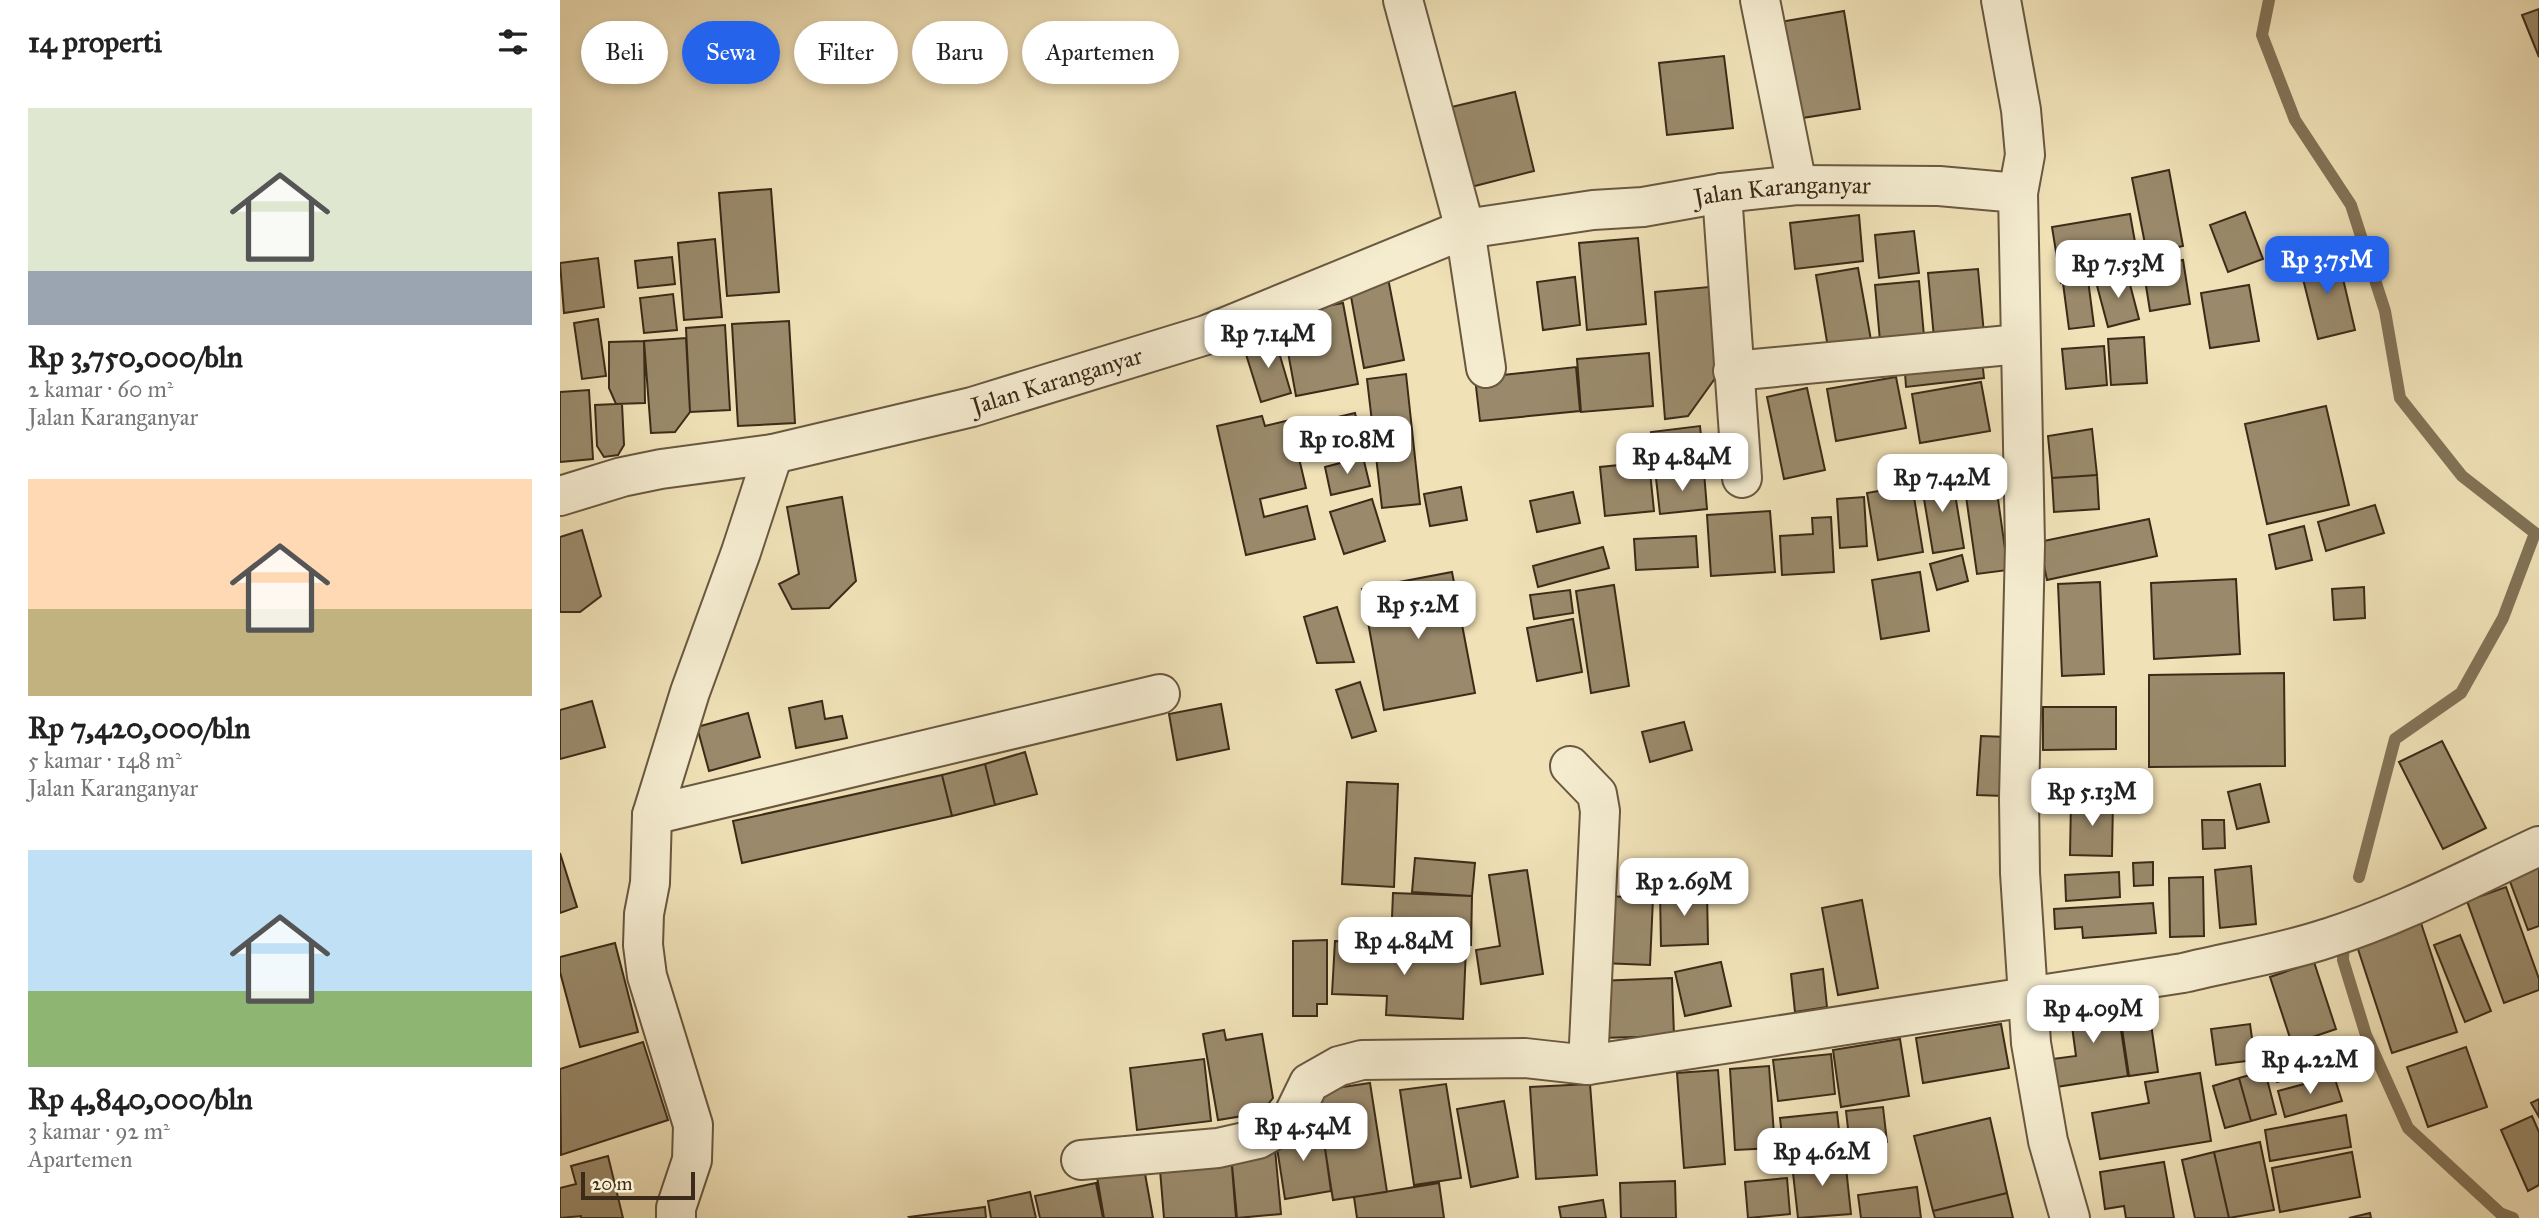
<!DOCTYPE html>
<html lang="id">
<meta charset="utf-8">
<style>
:root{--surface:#fff;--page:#f2f2f2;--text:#222;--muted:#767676;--accent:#2563eb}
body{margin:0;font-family:"IM FELL Great Primer",serif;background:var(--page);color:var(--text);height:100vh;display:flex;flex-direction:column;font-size:26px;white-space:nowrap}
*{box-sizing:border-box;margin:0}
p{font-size:23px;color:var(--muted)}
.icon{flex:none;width:38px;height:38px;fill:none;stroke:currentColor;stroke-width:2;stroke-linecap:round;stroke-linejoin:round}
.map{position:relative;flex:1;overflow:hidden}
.panel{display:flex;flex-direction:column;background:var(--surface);width:560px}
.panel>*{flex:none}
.guide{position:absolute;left:21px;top:21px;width:665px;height:63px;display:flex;gap:14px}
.scale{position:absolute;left:21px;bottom:18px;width:114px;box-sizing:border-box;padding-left:7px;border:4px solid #3c2b18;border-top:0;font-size:19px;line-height:24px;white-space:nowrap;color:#3c2b18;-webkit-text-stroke:5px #f5ecd0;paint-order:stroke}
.price{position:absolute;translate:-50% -60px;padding:0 16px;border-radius:14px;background:#fff;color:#222;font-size:23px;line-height:46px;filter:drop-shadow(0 2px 4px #0008)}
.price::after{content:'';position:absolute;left:50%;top:42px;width:21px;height:16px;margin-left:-10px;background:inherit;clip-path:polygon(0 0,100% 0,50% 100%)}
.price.current{background:var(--accent);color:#fff}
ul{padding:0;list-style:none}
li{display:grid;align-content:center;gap:14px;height:371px;padding:0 28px}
li span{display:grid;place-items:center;height:217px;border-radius:0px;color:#555}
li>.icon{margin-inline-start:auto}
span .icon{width:126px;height:126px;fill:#fffc;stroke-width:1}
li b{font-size:30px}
h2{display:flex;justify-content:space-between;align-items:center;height:84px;padding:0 28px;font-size:30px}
.chip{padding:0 24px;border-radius:32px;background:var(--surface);box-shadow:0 4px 10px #0003;font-size:24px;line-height:63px}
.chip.current{background:var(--accent);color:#fff}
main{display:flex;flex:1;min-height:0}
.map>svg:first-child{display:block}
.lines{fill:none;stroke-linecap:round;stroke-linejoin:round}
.stream{stroke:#837357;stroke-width:12}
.building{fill:#9a8a6b;stroke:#3c2b18;stroke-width:2}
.minor-casing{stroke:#695840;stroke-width:42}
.minor{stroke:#f5ecd0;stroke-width:38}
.labels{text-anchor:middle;stroke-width:5;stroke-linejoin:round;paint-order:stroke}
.street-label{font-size:24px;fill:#3c2b18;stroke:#f5ecd0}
</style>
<main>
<section class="panel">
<h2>14 properti<svg class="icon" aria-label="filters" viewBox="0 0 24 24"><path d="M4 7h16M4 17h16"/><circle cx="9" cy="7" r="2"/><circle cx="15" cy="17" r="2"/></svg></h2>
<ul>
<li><span style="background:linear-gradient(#dfe7d0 75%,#9aa5b1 0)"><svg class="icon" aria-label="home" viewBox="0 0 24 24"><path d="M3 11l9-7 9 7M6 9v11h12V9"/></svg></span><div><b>Rp 3,750,000/bln</b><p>2 kamar · 60 m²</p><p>Jalan Karanganyar</p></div></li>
<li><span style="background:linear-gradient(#ffd9b3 60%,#c2b280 0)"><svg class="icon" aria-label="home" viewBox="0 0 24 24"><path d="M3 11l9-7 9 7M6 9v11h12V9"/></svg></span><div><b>Rp 7,420,000/bln</b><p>5 kamar · 148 m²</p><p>Jalan Karanganyar</p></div></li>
<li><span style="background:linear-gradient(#bfe0f5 65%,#8fb573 0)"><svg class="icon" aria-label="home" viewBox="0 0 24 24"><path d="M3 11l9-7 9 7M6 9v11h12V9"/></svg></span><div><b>Rp 4,840,000/bln</b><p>3 kamar · 92 m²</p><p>Apartemen</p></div></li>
</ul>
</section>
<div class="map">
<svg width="1979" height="1218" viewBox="0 0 1979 1218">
<rect width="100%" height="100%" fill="#f0e1b7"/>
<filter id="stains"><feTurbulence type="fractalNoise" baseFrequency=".00286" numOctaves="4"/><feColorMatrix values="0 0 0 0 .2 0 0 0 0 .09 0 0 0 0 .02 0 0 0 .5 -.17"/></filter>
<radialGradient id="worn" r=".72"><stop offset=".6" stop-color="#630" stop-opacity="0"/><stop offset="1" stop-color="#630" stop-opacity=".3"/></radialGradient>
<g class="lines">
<path class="stream" d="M 1709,0 L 1702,35 L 1735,120 L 1791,205 L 1825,311 L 1840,398 L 1902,476 L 1975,533 L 1943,618 L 1901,693 L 1835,739 L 1799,877
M 1784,937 L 1783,960 L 1806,1035 L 1848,1128 L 1940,1213 L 1953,1218"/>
</g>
<path class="building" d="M 1979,9 L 1979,57 L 1962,15 Z
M 1284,11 L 1300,109 L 1236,119 L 1220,22 Z
M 1164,56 L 1173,128 L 1107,135 L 1099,63 Z
M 955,92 L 974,171 L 903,189 L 883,109 Z
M 1609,170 L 1623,246 L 1587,254 L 1572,178 Z
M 211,189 L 219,292 L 167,296 L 159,193 Z
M 1685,212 L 1703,259 L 1668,272 L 1650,225 Z
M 1570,214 L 1580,270 L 1501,283 L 1492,227 Z
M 1299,215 L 1303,261 L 1235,269 L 1230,223 Z
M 1354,231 L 1359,273 L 1319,278 L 1315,235 Z
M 1078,238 L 1086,324 L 1027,330 L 1019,243 Z
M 155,239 L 162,317 L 124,320 L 118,243 Z
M 1777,253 L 1795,330 L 1758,339 L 1739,263 Z
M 112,257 L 115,284 L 78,288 L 75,261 Z
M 38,258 L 44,307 L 4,313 L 0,263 Z
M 1623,260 L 1630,304 L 1590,311 L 1583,267 Z
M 1298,268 L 1311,340 L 1268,348 L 1256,275 Z
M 1418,269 L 1424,334 L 1374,338 L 1368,273 Z
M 827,273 L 844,360 L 804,368 L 788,280 Z
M 1567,273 L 1579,319 L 1548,327 L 1536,282 Z
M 1015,277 L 1020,325 L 983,330 L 977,282 Z
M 1528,280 L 1534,326 L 1509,329 L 1503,283 Z
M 1359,281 L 1364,336 L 1320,341 L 1315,285 Z
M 1689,285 L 1699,341 L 1650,348 L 1641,293 Z
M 1149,287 L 1156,377 L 1128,416 L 1105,419 L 1095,292 Z
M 113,294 L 117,330 L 84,333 L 80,298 Z
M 783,303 L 798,384 L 736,396 L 721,314 Z
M 38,319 L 46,376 L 22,379 L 14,323 Z
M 229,321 L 235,423 L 178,426 L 172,324 Z
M 165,325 L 170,410 L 130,412 L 126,328 Z
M 1584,337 L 1587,383 L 1551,385 L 1548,339 Z
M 126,338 L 130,412 L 115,432 L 91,433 L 84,341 Z
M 715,339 L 731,393 L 701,402 L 684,348 Z
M 84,341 L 85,403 L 56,404 L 49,388 L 49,342 Z
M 1544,346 L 1547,385 L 1506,389 L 1502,349 Z
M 1421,350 L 1424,378 L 1346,387 L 1344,359 Z
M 1089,353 L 1093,406 L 1021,412 L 1017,359 Z
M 1016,367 L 1020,411 L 920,421 L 915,378 Z
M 846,374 L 860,504 L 822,508 L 807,379 Z
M 1336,377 L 1346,428 L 1276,441 L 1267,389 Z
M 1421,382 L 1430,431 L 1360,443 L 1352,394 Z
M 1247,388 L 1265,470 L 1224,479 L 1207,397 Z
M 29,390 L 33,459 L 0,462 L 0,392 Z
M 56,404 L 62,404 L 64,445 L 58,455 L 44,457 L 37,446 L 35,405 Z
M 1766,406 L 1789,505 L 1707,524 L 1685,424 Z
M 795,413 L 803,445 L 753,458 L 744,425 Z
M 702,416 L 705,426 L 730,420 L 746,488 L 700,499 L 704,517 L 747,506 L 755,539 L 686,555 L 657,426 Z
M 1140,426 L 1144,465 L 1096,470 L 1091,432 Z
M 1532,429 L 1537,475 L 1492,478 L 1488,436 Z
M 803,457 L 810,486 L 771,495 L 765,467 Z
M 1089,462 L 1094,511 L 1045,516 L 1040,467 Z
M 1144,472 L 1147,509 L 1100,514 L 1096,478 Z
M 1537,475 L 1539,509 L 1494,512 L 1492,478 Z
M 1392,476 L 1404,548 L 1373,553 L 1361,481 Z
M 1435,478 L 1448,570 L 1417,574 L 1404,482 Z
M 1352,485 L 1363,552 L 1318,560 L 1307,493 Z
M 901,487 L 907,520 L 870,526 L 864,494 Z
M 1013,492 L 1020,523 L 977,532 L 970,501 Z
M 282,497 L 296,581 L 269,608 L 232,609 L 219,584 L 239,574 L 227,507 Z
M 1304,497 L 1307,546 L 1280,548 L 1277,499 Z
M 812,499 L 825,541 L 784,554 L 770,512 Z
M 1815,505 L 1824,533 L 1766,551 L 1758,522 Z
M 1210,511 L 1215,572 L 1151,576 L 1147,515 Z
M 1271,517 L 1274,572 L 1222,575 L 1220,536 L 1253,534 L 1252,518 Z
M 1589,519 L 1597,556 L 1487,580 L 1479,542 Z
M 1744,526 L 1752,560 L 1716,569 L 1709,535 Z
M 22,530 L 41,596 L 20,612 L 0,612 L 0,537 Z
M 1136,536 L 1138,567 L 1076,570 L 1074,539 Z
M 1043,547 L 1049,568 L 978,587 L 973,566 Z
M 1402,555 L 1408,581 L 1377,590 L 1370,564 Z
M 892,572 L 915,693 L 824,710 L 802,589 Z
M 1360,572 L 1369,631 L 1321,639 L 1312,580 Z
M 1676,579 L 1680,654 L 1594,659 L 1591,583 Z
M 1540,582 L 1544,674 L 1502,676 L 1498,584 Z
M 1054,585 L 1069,686 L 1031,693 L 1016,591 Z
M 1804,587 L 1805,618 L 1774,620 L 1772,589 Z
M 1010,590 L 1013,613 L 974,619 L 970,595 Z
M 777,607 L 794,662 L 757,663 L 744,617 Z
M 1013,619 L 1022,672 L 977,681 L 967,628 Z
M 1724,673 L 1725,766 L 1589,767 L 1589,675 Z
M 800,682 L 816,731 L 792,738 L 776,690 Z
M 32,701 L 45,747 L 0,759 L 0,710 Z
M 262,701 L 265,719 L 282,716 L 287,738 L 236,748 L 229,708 Z
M 661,704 L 669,749 L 617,760 L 609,714 Z
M 1483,707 L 1556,707 L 1556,749 L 1483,750 Z
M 188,713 L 200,757 L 149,771 L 137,727 Z
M 1124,722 L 1132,750 L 1090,762 L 1082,732 Z
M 1421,736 L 1447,737 L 1443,796 L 1417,795 Z
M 1882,741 L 1926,828 L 1883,849 L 1839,762 Z
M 465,752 L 477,794 L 435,805 L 425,764 Z
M 425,764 L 435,805 L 392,816 L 382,775 Z
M 382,775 L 392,816 L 182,863 L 173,821 Z
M 787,782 L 838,784 L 834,887 L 782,884 Z
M 1700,784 L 1709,822 L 1677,829 L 1668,792 Z
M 1511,800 L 1553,800 L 1552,856 L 1510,855 Z
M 1642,820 L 1664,820 L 1665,848 L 1643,849 Z
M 0,853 L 17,907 L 0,913 Z
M 855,858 L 915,863 L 912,896 L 852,892 Z
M 1979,861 L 1979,926 L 1968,930 L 1945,868 Z
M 1593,862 L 1593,885 L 1574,886 L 1573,863 Z
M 1691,866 L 1696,924 L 1660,928 L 1655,870 Z
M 967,870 L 983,974 L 921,984 L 916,950 L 940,946 L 929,875 Z
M 1559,872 L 1560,897 L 1506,901 L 1505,875 Z
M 1643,877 L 1644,936 L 1610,937 L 1609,878 Z
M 1946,887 L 1979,979 L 1979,990 L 1944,1003 L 1907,901 Z
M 1147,891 L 1148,944 L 1101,946 L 1100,893 Z
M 833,893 L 912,896 L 911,945 L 831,942 Z
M 1044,896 L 1093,898 L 1090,965 L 1041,963 Z
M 1302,900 L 1318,988 L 1278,995 L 1262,908 Z
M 1593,903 L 1596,933 L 1523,938 L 1522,927 L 1495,929 L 1494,909 Z
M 1860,920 L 1897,1032 L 1832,1053 L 1795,940 Z
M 1900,935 L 1931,1011 L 1905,1022 L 1874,945 Z
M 767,940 L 767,1004 L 757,1004 L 757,1016 L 733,1016 L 733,941 Z
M 775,941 L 906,948 L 903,1019 L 826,1015 L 827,996 L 772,994 Z
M 55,943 L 78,1032 L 20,1047 L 0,972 L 0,957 Z
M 1161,962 L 1171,1006 L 1125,1016 L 1115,972 Z
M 1754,962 L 1776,1029 L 1732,1044 L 1710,977 Z
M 1263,969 L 1267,1007 L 1235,1012 L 1231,974 Z
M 1112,978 L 1114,1036 L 1039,1038 L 1037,981 Z
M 1556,997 L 1568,1076 L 1496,1087 L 1492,1059 L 1516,1056 L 1509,1004 Z
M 1588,1004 L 1598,1072 L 1569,1076 L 1559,1008 Z
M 1441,1024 L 1449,1068 L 1363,1083 L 1356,1038 Z
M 1690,1024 L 1695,1060 L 1656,1065 L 1651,1029 Z
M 664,1030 L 666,1040 L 702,1034 L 713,1098 L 701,1113 L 658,1120 L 643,1034 Z
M 1764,1037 L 1772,1066 L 1717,1082 L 1708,1053 Z
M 1340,1039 L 1349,1096 L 1281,1107 L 1273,1050 Z
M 83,1042 L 108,1120 L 1,1155 L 0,1069 Z
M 1906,1047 L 1927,1107 L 1868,1127 L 1847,1067 Z
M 1271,1054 L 1275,1094 L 1218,1101 L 1213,1060 Z
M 644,1059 L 651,1121 L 577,1130 L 570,1068 Z
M 1209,1066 L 1215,1148 L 1175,1150 L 1170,1069 Z
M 1158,1070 L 1165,1164 L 1124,1168 L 1117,1073 Z
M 1705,1071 L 1716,1114 L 1691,1121 L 1679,1078 Z
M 1640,1073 L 1651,1141 L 1540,1159 L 1532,1113 L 1589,1103 L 1585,1082 Z
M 1774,1076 L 1782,1101 L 1725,1117 L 1718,1091 Z
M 1679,1078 L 1691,1121 L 1665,1128 L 1653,1086 Z
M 810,1083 L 827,1192 L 773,1200 L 756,1091 Z
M 886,1084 L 901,1178 L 854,1185 L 840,1090 Z
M 1030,1084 L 1037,1175 L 976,1179 L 970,1087 Z
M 1979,1099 L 1979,1117 L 1971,1103 Z
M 944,1101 L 958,1177 L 911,1187 L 897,1109 Z
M 1323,1107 L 1327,1142 L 1290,1146 L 1286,1111 Z
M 1277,1112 L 1281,1148 L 1224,1155 L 1220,1118 Z
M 1786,1115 L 1791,1147 L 1710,1161 L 1705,1130 Z
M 1972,1116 L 1979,1132 L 1979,1185 L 1968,1191 L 1941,1130 Z
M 1430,1118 L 1447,1193 L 1373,1211 L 1354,1136 Z
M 721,1127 L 763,1134 L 771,1191 L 725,1199 L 717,1148 Z
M 1700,1142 L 1714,1210 L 1669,1218 L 1654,1152 Z
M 715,1149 L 721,1214 L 677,1218 L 671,1154 Z
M 1654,1152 L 1669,1218 L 1635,1218 L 1622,1160 Z
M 1792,1152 L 1800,1197 L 1720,1212 L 1712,1168 Z
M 671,1154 L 676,1218 L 604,1218 L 599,1158 Z
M 48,1156 L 63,1218 L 21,1218 L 21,1216 L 0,1218 L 0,1188 L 16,1184 L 11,1166 Z
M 582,1157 L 593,1218 L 544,1218 L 535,1165 Z
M 1285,1158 L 1291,1214 L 1238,1218 L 1232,1164 Z
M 1604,1162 L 1614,1218 L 1566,1218 L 1564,1206 L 1545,1209 L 1540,1172 Z
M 1227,1178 L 1230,1214 L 1188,1218 L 1185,1182 Z
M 1115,1181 L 1116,1218 L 1061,1218 L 1060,1183 Z
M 536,1183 L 543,1218 L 480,1218 L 475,1196 Z
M 879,1183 L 884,1218 L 797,1218 L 794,1197 Z
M 1357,1187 L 1361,1218 L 1301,1218 L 1298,1195 Z
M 470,1192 L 476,1218 L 431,1218 L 428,1201 Z
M 1447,1193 L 1453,1218 L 1375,1218 L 1373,1211 Z
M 1043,1200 L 1046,1218 L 1001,1218 L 999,1207 Z
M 425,1207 L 426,1218 L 350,1218 L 349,1217 Z
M 1810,1213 L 1811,1218 L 1789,1218 Z"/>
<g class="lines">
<g class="minor-casing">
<g id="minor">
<path d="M 843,0 L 905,229 L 926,368"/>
<path d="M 1200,0 L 1237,185"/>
<path d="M 1441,0 L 1461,110 L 1465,155 L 1458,193"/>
<path d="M 1162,193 L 1182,478"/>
<path d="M 1173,371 L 1460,344"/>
<path id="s1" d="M 0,496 L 62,477 L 101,469 L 213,454 L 412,407 L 646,335 L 905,229 L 1033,210 L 1083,207 L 1162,193 L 1237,185 L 1379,186 L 1458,193 L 1465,545 L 1459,798 L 1460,873 L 1471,1043 L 1488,1141 L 1510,1218"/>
<path d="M 1010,766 L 1037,794 L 1040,811 L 1028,1065"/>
<path d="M 92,815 L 600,694"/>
<path d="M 521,1160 L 658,1148 L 698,1139 L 731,1120 L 749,1083 L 779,1066 L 802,1060 L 965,1058 L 1028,1065 L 1623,973 C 1671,961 1721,954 1768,938 C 1841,915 1910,878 1979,846"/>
<path d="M 116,1218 L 116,1208 L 132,1160 L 133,1125 L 87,976 L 83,945 L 84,914 L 90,883 L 92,815 L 130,692 L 181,552 L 213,454"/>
</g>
</g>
<use href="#minor" class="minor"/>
</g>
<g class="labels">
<g class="street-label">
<text dy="8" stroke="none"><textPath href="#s1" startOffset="1267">Jalan Karanganyar</textPath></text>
<text dy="8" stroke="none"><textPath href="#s1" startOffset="511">Jalan Karanganyar</textPath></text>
</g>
</g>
<rect width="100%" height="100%" filter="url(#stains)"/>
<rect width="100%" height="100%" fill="url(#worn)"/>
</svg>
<div class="scale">20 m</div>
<b class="price current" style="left:1767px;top:296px">Rp 3.75M</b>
<b class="price" style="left:1558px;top:300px">Rp 7.53M</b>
<b class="price" style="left:708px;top:370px">Rp 7.14M</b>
<b class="price" style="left:787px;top:476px">Rp 10.8M</b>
<b class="price" style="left:1122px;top:493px">Rp 4.84M</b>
<b class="price" style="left:1382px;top:514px">Rp 7.42M</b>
<b class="price" style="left:858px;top:641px">Rp 5.2M</b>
<b class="price" style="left:1532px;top:828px">Rp 5.13M</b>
<b class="price" style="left:1124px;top:918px">Rp 2.69M</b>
<b class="price" style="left:844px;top:977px">Rp 4.84M</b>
<b class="price" style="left:1533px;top:1045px">Rp 4.09M</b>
<b class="price" style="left:1750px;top:1096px">Rp 4.22M</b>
<b class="price" style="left:743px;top:1163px">Rp 4.54M</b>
<b class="price" style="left:1262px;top:1188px">Rp 4.62M</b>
<div class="guide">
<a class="chip">Beli</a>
<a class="chip current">Sewa</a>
<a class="chip">Filter</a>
<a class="chip">Baru</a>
<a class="chip">Apartemen</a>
</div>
</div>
</main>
